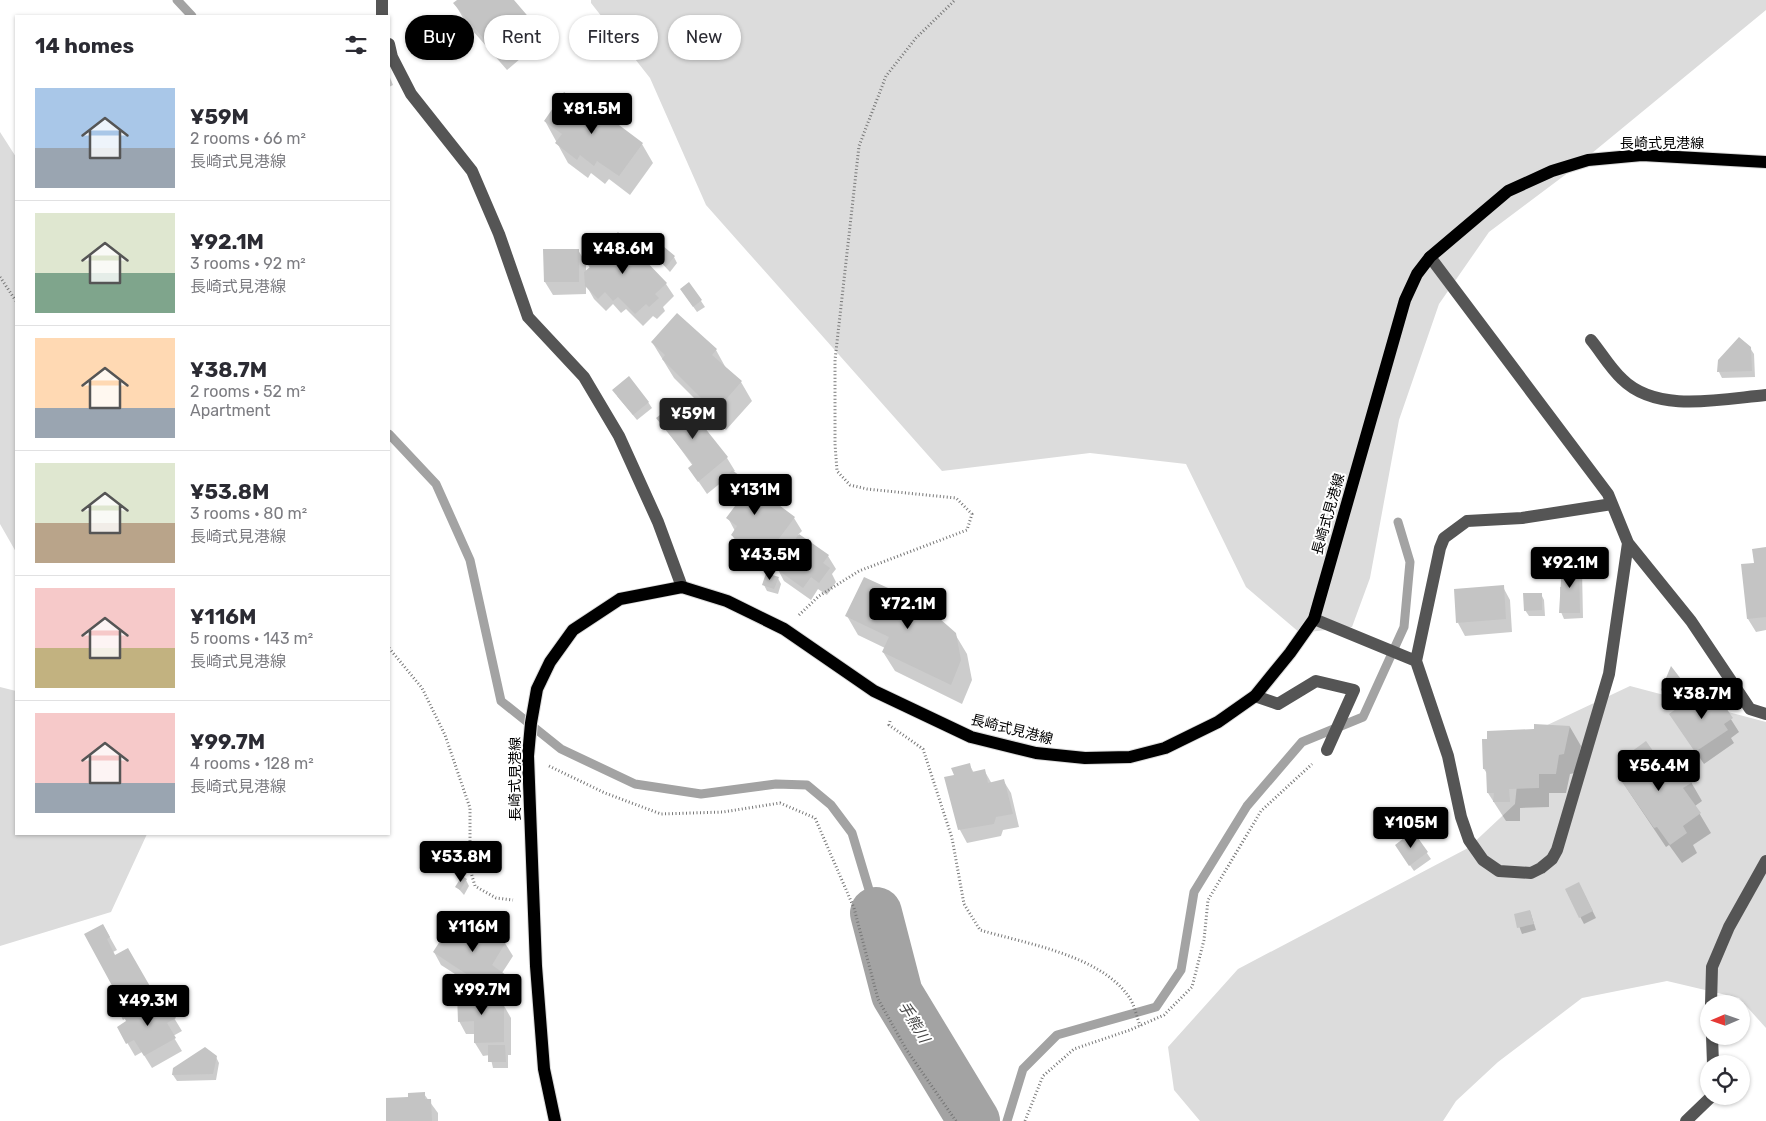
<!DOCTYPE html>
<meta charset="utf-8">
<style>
:root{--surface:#fff;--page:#f7f7f7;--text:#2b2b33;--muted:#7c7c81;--line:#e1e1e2;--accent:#000}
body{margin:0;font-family:Rubik,"Noto Sans JP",sans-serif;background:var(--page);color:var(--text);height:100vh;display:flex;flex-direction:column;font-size:19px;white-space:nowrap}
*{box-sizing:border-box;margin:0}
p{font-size:16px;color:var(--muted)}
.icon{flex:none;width:28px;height:28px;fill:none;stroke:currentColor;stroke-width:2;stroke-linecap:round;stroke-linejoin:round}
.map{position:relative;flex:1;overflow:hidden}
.details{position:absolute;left:15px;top:15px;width:375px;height:820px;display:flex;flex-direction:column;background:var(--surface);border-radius:0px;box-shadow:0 1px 4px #0004}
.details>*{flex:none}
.hud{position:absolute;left:405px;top:15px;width:475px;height:45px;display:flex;gap:10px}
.needle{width:32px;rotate:268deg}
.fabs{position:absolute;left:1700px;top:995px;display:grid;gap:10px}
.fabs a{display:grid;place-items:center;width:50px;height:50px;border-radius:50%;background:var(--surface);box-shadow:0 1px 4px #0004;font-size:25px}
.price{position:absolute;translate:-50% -42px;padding:0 11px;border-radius:5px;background:var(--accent);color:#fff;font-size:16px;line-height:32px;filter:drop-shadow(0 1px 2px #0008)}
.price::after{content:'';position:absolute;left:50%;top:30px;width:15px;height:11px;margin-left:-8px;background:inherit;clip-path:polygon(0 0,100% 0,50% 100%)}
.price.on{background:#222;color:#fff}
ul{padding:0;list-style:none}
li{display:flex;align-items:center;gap:15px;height:125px;padding:0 20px}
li+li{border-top:1px solid var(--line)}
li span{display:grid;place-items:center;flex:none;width:140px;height:100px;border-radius:0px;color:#555}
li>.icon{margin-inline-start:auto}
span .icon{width:60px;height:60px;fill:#fffc;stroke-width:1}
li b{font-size:21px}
h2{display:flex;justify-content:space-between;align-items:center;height:60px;padding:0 20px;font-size:21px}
.pill{padding:0 18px;border-radius:22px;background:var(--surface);box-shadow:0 1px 4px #0004;font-size:18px;line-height:45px}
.pill.on{background:var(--accent);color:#fff}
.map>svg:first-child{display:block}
.green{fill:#dcdcdc}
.shadow{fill:#0003;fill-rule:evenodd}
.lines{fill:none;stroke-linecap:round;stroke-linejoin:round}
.stream{stroke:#a3a3a3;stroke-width:9}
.river{stroke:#a3a3a3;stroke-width:52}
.building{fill:#c4c4c4}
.major-casing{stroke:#dbdbdb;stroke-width:14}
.path{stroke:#777;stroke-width:3;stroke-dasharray:1 2.5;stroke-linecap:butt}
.minor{stroke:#555;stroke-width:12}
.major{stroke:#000;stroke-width:12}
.labels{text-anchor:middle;stroke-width:4;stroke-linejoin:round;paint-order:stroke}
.street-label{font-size:14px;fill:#000;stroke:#fff}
.water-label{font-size:15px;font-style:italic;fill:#444;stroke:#fff}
</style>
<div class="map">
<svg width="1766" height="1121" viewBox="0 0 1766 1121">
<rect width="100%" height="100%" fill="#fff"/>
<path class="green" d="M 591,0 L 1766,0 L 1766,10 L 1569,172 L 1489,232 L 1439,304 L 1399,420 L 1370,578 L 1352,627 L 1300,633 L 1246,587 L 1186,464 L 1090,453 L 942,471 L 706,205 L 650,78 L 591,3 Z
M 0,132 L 16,157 L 16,552 L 0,524 Z
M 1630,686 L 1766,722 L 1766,1028 L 1739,998 L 1667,981 L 1582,998 L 1498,1062 L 1456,1101 L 1443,1121 L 1200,1121 L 1174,1090 L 1168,1047 L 1238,969 L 1468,848 L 1515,804 L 1522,737 Z
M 0,687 L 16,691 L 16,834 L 147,834 L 111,912 L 0,946 Z"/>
<path class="shadow" d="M 459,0 L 512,0 L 531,21 L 542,40 L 507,70 L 466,23 L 455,4 Z
M 389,75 L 393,85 L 389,87 Z
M 592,114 L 642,144 L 653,163 L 630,195 L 609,179 L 605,184 L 591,173 L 588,178 L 568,163 L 545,121 Z
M 578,250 L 586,263 L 586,272 L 590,268 L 588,264 L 666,284 L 674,296 L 663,307 L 665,311 L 657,319 L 653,316 L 643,326 L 626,309 L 621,313 L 613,304 L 606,311 L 594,299 L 586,285 L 586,294 L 553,295 L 545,282 Z
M 655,256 L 674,257 L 677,263 L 670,272 Z
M 685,295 L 701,301 L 705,307 L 697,312 Z
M 677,315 L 716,350 L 727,370 L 741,382 L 752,401 L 726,430 L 674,378 L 652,342 Z
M 1750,348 L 1754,354 L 1755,377 L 1722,378 L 1719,372 Z
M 617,396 L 648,402 L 652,408 L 637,420 Z
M 685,405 L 727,458 L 735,471 L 733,472 L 794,518 L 802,531 L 798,535 L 828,556 L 836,569 L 832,574 L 836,582 L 827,595 L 818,589 L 811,600 L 784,581 L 776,566 L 771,572 L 740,548 L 732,535 L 735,531 L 728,518 L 736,507 L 728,500 L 721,488 L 728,477 L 707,494 L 690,469 L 693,466 L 658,418 L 676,412 Z
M 1766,549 L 1766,630 L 1756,632 L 1748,619 L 1755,564 Z
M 1578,564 L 1582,570 L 1583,618 L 1564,619 L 1561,612 L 1560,587 L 1563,587 Z
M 778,578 L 781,584 L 778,594 L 767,591 L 764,585 Z
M 1503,587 L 1510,600 L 1512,632 L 1465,636 L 1458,623 Z
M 1541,594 L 1544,600 L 1545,616 L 1529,616 L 1525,610 Z
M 847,616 L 955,634 L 967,654 L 972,680 L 962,704 L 895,671 L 883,652 L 885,648 L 858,635 Z
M 1671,668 L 1687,690 L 1673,703 L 1663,690 Z
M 1715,694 L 1739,732 L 1731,738 L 1734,743 L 1704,764 L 1670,714 L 1705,700 Z
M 1570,727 L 1581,746 L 1575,773 L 1570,774 L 1566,793 L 1549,793 L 1549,807 L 1520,808 L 1520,821 L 1506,821 L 1488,793 L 1488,775 L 1484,769 L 1484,740 Z
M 969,764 L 974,773 L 984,770 L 992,784 L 1003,780 L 1011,793 L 1019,827 L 1003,830 L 1001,836 L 967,843 L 960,830 L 946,778 L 955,776 Z
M 1668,774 L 1691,782 L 1702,801 L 1695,806 L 1711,833 L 1693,845 L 1697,853 L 1682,863 L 1669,845 L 1666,847 L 1619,777 Z
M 1413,833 L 1431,859 L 1414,871 L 1400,851 Z
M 466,880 L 469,886 L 464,895 L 457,887 Z
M 1566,890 L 1582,890 L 1596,918 L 1584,924 Z
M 1530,911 L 1536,930 L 1522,934 L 1515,915 Z
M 103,925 L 117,950 L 113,952 L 115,956 L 127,949 L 157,1002 L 155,1003 L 160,1013 L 168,1008 L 182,1031 L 173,1036 L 182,1051 L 152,1068 L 142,1052 L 135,1056 L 118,1027 L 128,1022 L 126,1018 L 123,1020 L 111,997 L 118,994 Z
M 483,929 L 505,943 L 513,956 L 502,973 L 513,988 L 503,1004 L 511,1018 L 511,1055 L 508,1055 L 508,1068 L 493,1068 L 490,1055 L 483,1056 L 475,1043 L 475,1034 L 466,1034 L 459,1021 L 486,994 L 441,965 L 434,952 L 480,933 ZM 493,998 L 502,1005 L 496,1005 Z
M 216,1057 L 219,1063 L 216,1080 L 177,1081 L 173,1075 Z
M 424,1094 L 438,1113 L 438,1121 L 387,1121 L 409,1098 Z"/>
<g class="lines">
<path class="stream" d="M 177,0 L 192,16
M 389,434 L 436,484 L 470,560 L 501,701 L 561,749 L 635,784 L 701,794 L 776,784 L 807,785 L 831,805 L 852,833 L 876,913
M 1007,1121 L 1023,1069 L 1057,1035 L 1156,1007 L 1181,970 L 1194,892 L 1247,806 L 1302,742 L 1363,717 L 1404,627 L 1410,562 L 1398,522"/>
<path class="river" d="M 876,913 L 897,994 L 974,1121"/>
</g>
<path class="building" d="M 457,0 L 514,0 L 532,21 L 495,52 L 453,3 Z
M 564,92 L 592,112 L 595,107 L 643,143 L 619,176 L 597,161 L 594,166 L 580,155 L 577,160 L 555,143 L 562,134 L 544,121 Z
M 618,232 L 667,283 L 655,294 L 659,298 L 649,307 L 646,304 L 635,314 L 618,297 L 613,301 L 605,292 L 598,299 L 585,286 L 584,272 L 590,267 L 586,263 Z
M 663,246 L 675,256 L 666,267 L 654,256 Z
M 543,249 L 579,249 L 579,282 L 544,282 Z
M 689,282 L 702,300 L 693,307 L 680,289 Z
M 677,313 L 717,349 L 712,355 L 742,381 L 715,412 L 662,359 L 665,355 L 651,342 Z
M 1739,337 L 1751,347 L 1752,371 L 1717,372 L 1718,360 Z
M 629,376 L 649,402 L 633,415 L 612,390 Z
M 685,403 L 728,457 L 698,482 L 688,468 L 693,464 L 656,418 L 673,405 L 677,410 Z
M 732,470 L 795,517 L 763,560 L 731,535 L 737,526 L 726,518 L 738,502 L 719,488 Z
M 799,534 L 829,555 L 823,563 L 830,568 L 819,583 L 811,577 L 803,588 L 775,568 Z
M 1766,547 L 1766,617 L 1747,619 L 1741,564 L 1754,563 L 1752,549 Z
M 1579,562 L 1580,613 L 1559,613 L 1562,563 Z
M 766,573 L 779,577 L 774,589 L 762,585 Z
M 864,577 L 923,604 L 956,633 L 961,660 L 951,685 L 882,652 L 889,637 L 845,616 Z
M 1504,585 L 1506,619 L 1456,623 L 1454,589 Z
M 1523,593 L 1542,593 L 1542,610 L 1524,611 Z
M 1671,666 L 1684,683 L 1669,697 L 1661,690 Z
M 1701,691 L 1706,699 L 1715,692 L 1733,718 L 1724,724 L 1728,730 L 1695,752 L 1669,714 Z
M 1534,724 L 1570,726 L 1564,754 L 1559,755 L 1556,774 L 1539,774 L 1539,788 L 1509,789 L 1510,802 L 1493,802 L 1494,793 L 1487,793 L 1486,769 L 1483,769 L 1482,739 L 1487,739 L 1487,731 L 1534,729 Z
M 1646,741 L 1668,772 L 1684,770 L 1693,782 L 1683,788 L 1701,813 L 1683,826 L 1687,833 L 1670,845 L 1657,827 L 1654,828 L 1618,776 L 1627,770 L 1623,764 L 1627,761 L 1624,757 Z
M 970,763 L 972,772 L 985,769 L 988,783 L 1004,779 L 1013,814 L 996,817 L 994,824 L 958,830 L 944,777 L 954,775 L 951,768 Z
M 1413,831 L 1428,852 L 1409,866 L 1395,845 Z
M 462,876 L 467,879 L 460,890 L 455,887 Z
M 1579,882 L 1593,911 L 1579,918 L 1565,889 Z
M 1530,910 L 1534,924 L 1517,928 L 1514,914 Z
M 456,916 L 480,931 L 483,927 L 506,942 L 492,965 L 506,975 L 495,993 L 433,952 Z
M 103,924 L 110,937 L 107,939 L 115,955 L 128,948 L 151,988 L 115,1008 L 109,997 L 116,993 L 84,934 Z
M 457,993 L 491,993 L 491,1003 L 504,1003 L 504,1042 L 474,1043 L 474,1021 L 458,1022 Z
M 153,998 L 161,1011 L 169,1006 L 176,1018 L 167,1023 L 176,1038 L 144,1056 L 134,1040 L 126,1044 L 117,1027 L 126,1021 L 123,1015 Z
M 488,1045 L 505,1045 L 506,1062 L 488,1062 Z
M 205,1047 L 217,1056 L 213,1074 L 172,1075 L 173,1068 Z
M 425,1092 L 425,1099 L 431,1099 L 432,1121 L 386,1121 L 386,1098 L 408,1097 L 408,1093 Z"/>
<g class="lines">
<g class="major-casing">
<path id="major" d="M 555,1121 L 544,1069 L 536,966 L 528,756 L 531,723 L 537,689 L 550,662 L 573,630 L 620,599 L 682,587 L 727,601 L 784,629 L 874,691 L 971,737 L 1036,753 L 1085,758 L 1130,757 L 1165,748 L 1218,722 L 1255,696 L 1290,653 L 1314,619 L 1405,300 L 1417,274 L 1430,257 L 1508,191 L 1552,171 L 1588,160 L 1642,155 L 1766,162"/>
</g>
<path class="path" d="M 0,277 L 16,301
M 799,615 L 819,596 L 859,571 L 967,530 L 972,514 L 956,498 L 867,489 L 850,485 L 837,471 L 835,444 L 835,360 L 859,146 L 886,76 L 916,38 L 955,0
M 389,648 L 422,688 L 445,735 L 470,808 L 470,869 L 475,886 L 496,898 L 513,900
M 890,721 L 889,725 L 923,749 L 952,838 L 964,904 L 980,930 C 1027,944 1100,955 1129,997 C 1134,1004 1137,1017 1140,1026
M 549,766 L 605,793 L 661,814 L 723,812 L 780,803 L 815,818 L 854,908 L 878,999 L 906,1049 L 956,1121
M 1025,1121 L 1043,1076 L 1074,1049 L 1130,1030 L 1164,1015 L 1192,987 L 1204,940 L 1208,900 L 1261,811 L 1312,764"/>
<path class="minor" d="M 382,16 L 382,0
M 389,44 L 392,57 L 411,94 L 472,171 L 499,234 L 528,317 L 584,377 L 619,436 L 658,522 L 682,587
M 1430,257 L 1608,494 L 1628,543 L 1691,621 L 1750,709 L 1766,714
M 1591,340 C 1601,352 1610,368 1622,379 C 1657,414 1722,399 1766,395
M 1314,619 L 1416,661 L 1448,756 L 1461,817 L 1469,840 L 1483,860 L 1499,871 L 1531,873 L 1541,868 L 1552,859 L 1557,850 L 1609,674 L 1628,543
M 1416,661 L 1440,548 L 1444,538 L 1467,521 L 1522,518 L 1612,504
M 1255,696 L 1278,704 L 1316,681 L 1354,690 L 1327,750
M 1711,1004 L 1712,967 L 1729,927 L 1766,861
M 1712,1036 L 1713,1064
M 1686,1121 L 1712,1096"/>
<use href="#major" class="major"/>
</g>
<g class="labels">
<g class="street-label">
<text x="1662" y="148">長崎式見港線</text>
<text transform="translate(1328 514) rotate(-74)" y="5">長崎式見港線</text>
<text transform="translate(1012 729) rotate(14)" y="5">長崎式見港線</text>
<text transform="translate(515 779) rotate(-90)" y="5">長崎式見港線</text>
</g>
<g class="water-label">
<text transform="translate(914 1022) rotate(59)" y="5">手熊川</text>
</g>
</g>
</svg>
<div class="fabs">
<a><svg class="needle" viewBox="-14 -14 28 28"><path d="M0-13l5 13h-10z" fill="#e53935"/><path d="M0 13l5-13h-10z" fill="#7c7c81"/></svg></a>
<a><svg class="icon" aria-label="locate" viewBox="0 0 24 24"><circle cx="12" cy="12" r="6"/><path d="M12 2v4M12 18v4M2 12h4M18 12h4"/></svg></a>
</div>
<b class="price" style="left:592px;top:135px">¥81.5M</b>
<b class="price" style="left:623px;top:275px">¥48.6M</b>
<b class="price on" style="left:693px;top:440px">¥59M</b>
<b class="price" style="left:755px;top:516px">¥131M</b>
<b class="price" style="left:770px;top:581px">¥43.5M</b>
<b class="price" style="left:1570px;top:589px">¥92.1M</b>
<b class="price" style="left:908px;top:630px">¥72.1M</b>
<b class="price" style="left:1702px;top:720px">¥38.7M</b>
<b class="price" style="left:1659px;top:792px">¥56.4M</b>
<b class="price" style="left:1411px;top:849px">¥105M</b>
<b class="price" style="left:461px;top:883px">¥53.8M</b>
<b class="price" style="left:473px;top:953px">¥116M</b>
<b class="price" style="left:482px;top:1016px">¥99.7M</b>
<b class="price" style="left:148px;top:1027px">¥49.3M</b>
<div class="hud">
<a class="pill on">Buy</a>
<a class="pill">Rent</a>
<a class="pill">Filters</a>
<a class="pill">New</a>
</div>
<section class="details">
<h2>14 homes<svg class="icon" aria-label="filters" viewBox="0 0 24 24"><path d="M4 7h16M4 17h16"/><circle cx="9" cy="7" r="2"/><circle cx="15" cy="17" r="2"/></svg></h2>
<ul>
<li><span style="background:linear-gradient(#a9c7e8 60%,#9aa5b1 0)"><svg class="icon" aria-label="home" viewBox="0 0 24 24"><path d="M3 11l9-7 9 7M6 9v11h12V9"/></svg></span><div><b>¥59M</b><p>2 rooms · 66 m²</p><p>長崎式見港線</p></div></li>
<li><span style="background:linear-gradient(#dfe7d0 60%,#7fa58c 0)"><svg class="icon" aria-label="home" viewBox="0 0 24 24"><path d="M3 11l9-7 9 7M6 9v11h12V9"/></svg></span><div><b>¥92.1M</b><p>3 rooms · 92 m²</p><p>長崎式見港線</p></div></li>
<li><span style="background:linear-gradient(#ffd9b3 70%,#9aa5b1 0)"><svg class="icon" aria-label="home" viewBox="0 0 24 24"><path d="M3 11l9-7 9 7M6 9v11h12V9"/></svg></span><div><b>¥38.7M</b><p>2 rooms · 52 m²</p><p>Apartment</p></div></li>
<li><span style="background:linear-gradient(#dfe7d0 60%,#b9a48a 0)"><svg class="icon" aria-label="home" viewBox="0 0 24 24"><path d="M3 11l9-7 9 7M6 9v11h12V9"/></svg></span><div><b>¥53.8M</b><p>3 rooms · 80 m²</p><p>長崎式見港線</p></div></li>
<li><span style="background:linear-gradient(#f6c9c9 60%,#c2b280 0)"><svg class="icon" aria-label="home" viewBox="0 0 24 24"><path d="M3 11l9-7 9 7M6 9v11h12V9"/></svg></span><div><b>¥116M</b><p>5 rooms · 143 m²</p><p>長崎式見港線</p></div></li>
<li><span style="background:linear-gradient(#f6c9c9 70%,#9aa5b1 0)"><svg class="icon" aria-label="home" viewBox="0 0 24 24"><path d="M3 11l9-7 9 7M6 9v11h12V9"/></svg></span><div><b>¥99.7M</b><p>4 rooms · 128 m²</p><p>長崎式見港線</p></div></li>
</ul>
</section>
</div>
